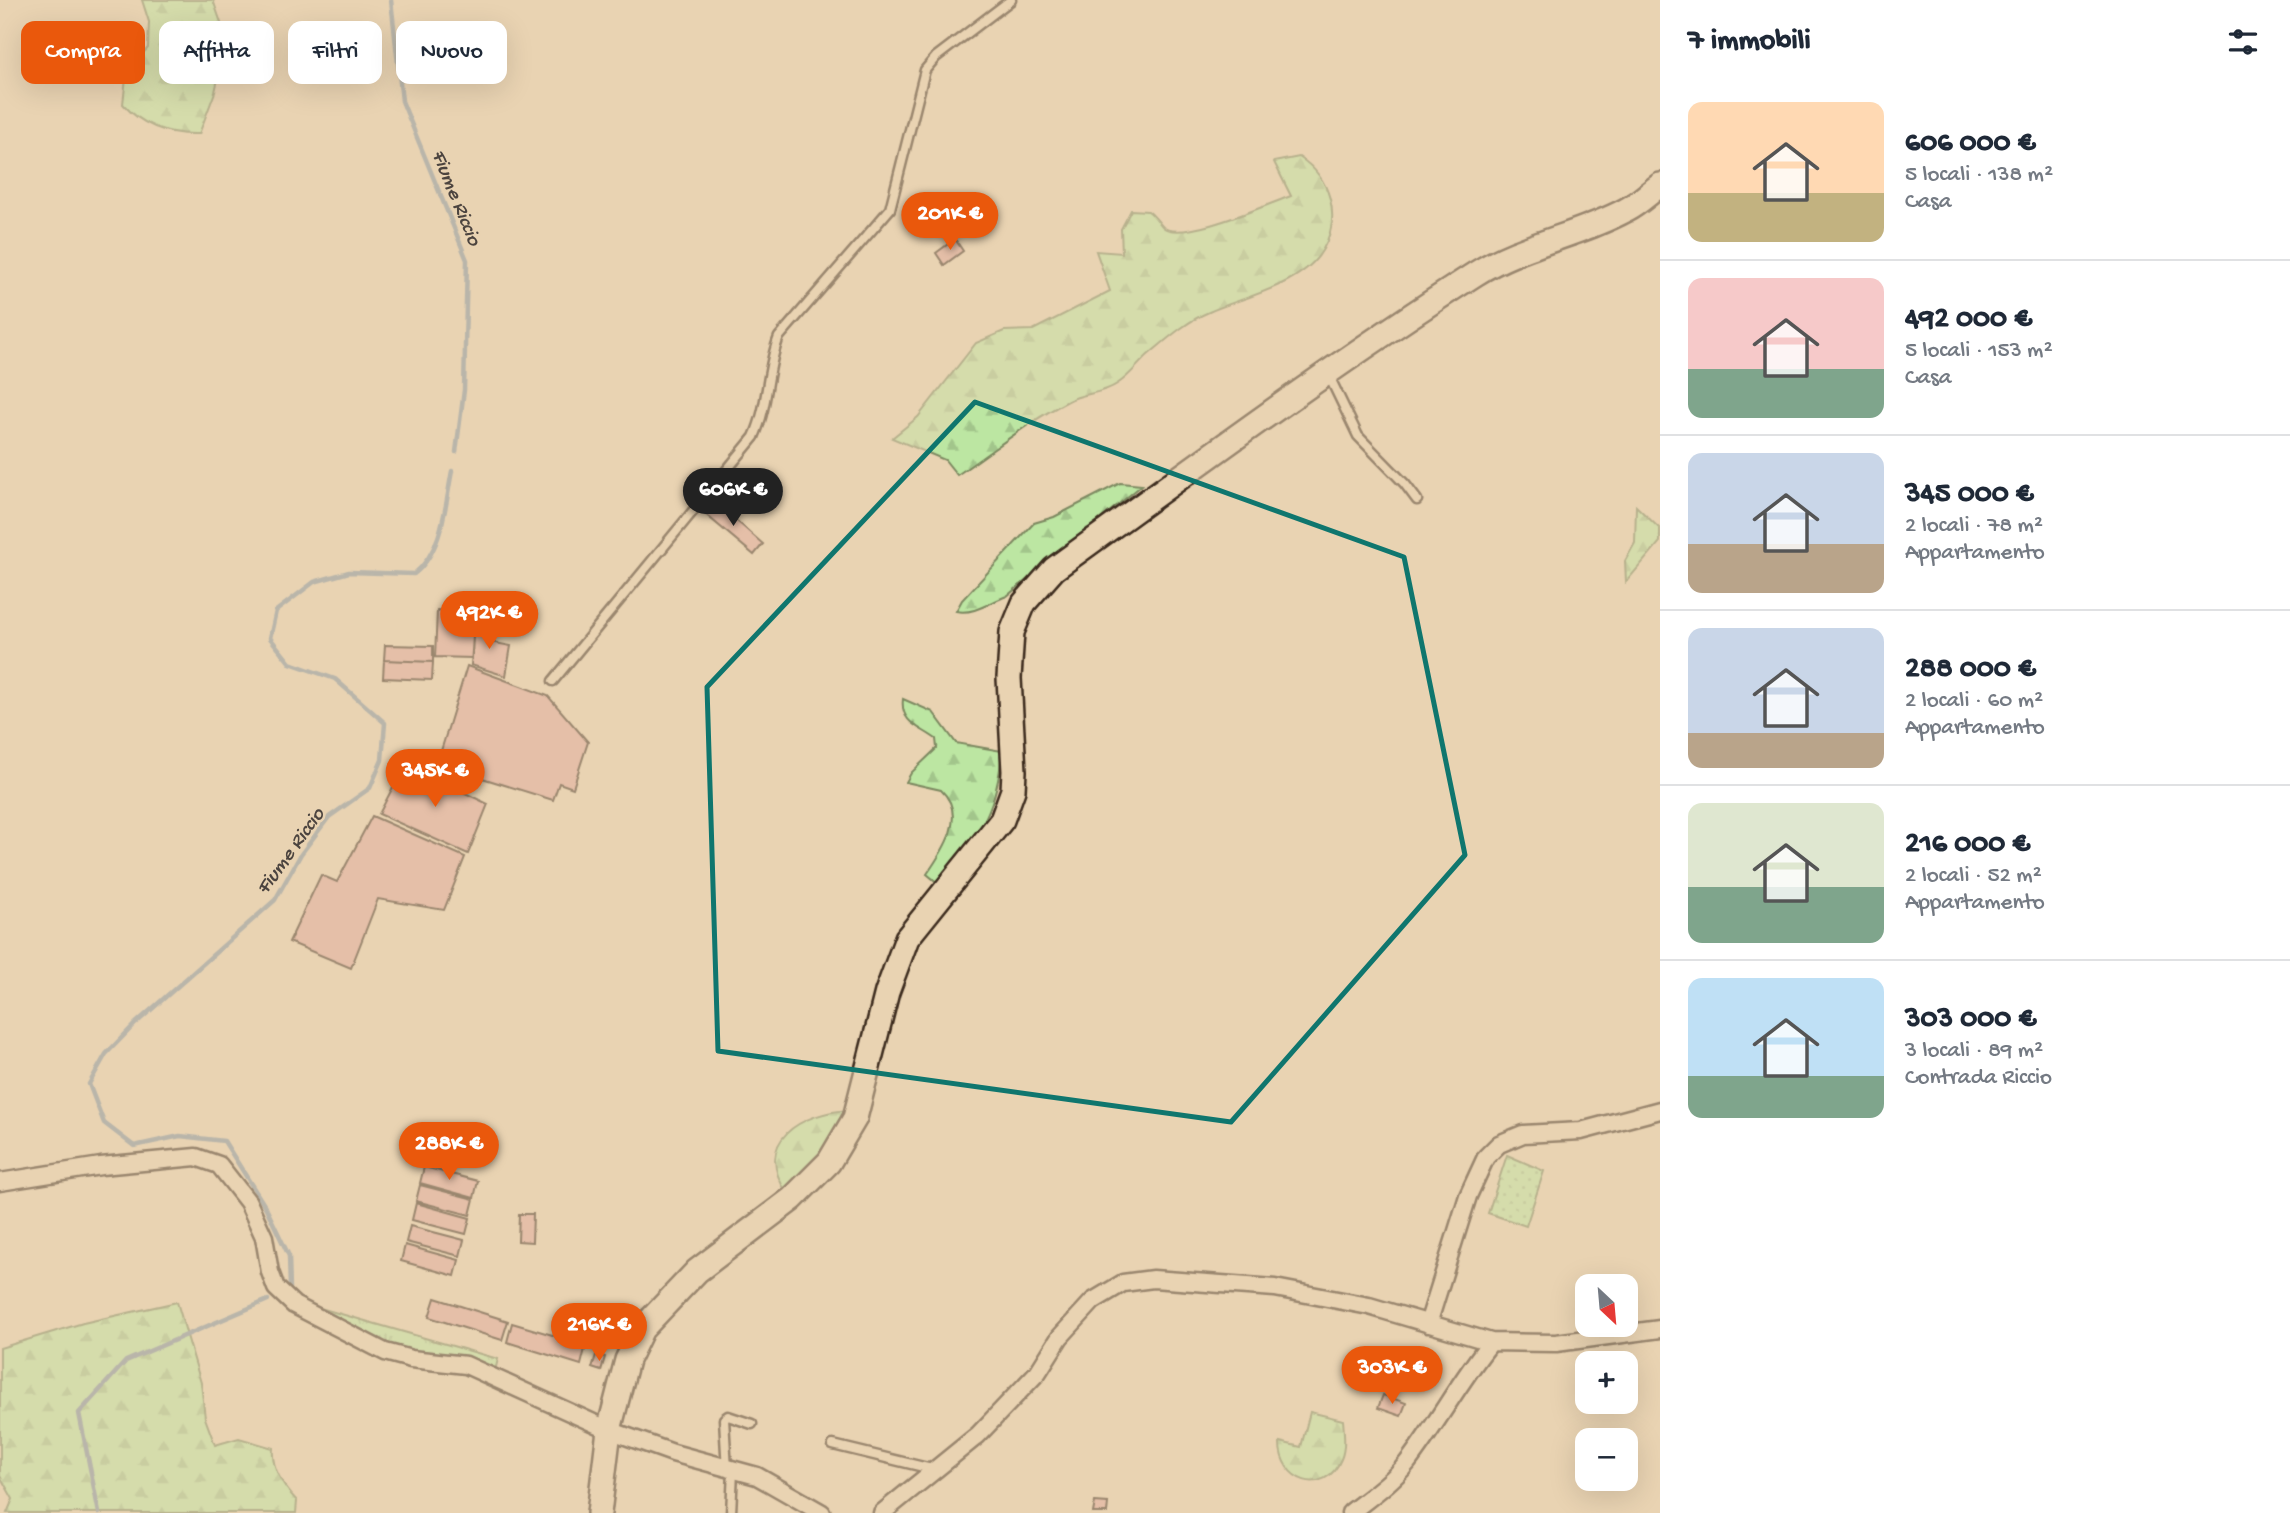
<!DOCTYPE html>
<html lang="it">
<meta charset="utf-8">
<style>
:root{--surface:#fff;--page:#f2f2f3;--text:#1f2937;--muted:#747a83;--line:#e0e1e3;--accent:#ea580c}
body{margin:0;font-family:"Gochi Hand",sans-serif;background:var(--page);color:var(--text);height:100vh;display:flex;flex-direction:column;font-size:26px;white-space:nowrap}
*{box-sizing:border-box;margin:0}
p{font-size:23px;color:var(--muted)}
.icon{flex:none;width:38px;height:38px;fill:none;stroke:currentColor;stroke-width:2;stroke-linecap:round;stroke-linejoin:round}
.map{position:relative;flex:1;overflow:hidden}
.drawer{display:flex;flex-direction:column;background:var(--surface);width:630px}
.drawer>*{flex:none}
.guide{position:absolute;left:21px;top:21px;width:665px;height:63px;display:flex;gap:14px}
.needle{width:46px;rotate:154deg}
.tools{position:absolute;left:1575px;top:1274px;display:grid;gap:14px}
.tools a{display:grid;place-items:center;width:63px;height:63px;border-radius:14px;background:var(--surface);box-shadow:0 7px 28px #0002;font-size:35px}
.price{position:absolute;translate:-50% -60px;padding:0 16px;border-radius:24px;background:var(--accent);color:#fff;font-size:23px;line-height:46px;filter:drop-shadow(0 2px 4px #0008)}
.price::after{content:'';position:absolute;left:50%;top:42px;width:21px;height:16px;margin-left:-10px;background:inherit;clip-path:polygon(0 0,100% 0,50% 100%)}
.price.active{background:#222;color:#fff}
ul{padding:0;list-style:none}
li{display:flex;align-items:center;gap:21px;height:175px;padding:0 28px}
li+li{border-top:2px solid var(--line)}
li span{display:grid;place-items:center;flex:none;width:196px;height:140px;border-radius:14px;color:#555}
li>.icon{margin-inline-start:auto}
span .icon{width:84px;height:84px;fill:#fffc;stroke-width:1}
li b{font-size:30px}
h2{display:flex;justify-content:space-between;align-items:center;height:84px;padding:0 28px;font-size:30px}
.pill{padding:0 24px;border-radius:14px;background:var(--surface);box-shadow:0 7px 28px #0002;font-size:24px;line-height:63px}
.pill.active{background:var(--accent);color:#fff}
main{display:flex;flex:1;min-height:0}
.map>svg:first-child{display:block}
.grass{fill:url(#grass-tufts);stroke:#7c8860;stroke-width:2}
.forest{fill:url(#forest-firs);stroke:#7c8860;stroke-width:2}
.garden{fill:url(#garden-dots);stroke:#7c8860;stroke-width:2}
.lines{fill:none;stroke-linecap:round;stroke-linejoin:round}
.stream{stroke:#7f91a0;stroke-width:4.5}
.building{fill:#dfa69b;stroke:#3b2a1e;stroke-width:2}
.lane-casing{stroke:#3b2a1e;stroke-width:13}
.street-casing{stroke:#3b2a1e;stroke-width:21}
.secondary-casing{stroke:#3b2a1e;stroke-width:28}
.lane{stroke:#e9d3b2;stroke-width:8}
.street{stroke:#e9d3b2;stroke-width:16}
.secondary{stroke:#e9d3b2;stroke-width:23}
.marked{fill:none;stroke:#0f766e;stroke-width:5;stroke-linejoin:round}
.labels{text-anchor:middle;stroke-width:5;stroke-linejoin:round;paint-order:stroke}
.water-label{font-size:21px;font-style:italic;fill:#4c443f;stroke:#e9d3b2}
</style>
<main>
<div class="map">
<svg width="1660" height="1513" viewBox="0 0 1660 1513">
<defs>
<pattern id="grass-tufts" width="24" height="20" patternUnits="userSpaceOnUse" patternTransform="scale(1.75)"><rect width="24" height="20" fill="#bce6a2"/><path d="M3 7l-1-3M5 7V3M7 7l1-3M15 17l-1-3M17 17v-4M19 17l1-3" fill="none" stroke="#a2c58b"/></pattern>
<pattern id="forest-firs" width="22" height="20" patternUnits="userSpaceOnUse" patternTransform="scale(1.75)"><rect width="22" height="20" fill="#bce6a2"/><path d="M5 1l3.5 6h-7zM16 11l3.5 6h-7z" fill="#a2c58b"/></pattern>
<pattern id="garden-dots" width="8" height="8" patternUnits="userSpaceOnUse" patternTransform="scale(1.75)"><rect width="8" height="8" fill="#bce6a2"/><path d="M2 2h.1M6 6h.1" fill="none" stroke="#a2c58b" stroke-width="1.8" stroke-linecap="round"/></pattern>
</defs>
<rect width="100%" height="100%" fill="#e9d3b2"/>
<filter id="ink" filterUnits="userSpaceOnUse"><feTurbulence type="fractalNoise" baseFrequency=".0143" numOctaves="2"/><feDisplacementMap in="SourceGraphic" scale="14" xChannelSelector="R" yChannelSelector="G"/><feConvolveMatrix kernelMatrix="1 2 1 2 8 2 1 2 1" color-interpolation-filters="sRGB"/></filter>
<g filter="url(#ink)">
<path class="grass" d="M 313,1306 L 498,1359 L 495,1371 L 388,1352 Z"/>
<path class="forest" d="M 142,0 L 213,0 L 227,40 L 215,92 L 199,134 C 169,135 143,127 123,104 L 127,69 L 148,48 L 149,22 Z
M 1299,157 C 1330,177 1342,216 1323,249 C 1304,285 1243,297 1209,312 C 1187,321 1166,340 1148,355 C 1138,364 1129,377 1117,384 C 1103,394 1083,393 1068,401 C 1028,422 994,450 957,475 L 945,460 L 892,438 L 918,417 L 976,343 L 1004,331 L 1033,330 L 1110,291 L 1096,251 L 1122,253 L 1121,229 L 1131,210 L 1148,211 C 1155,216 1158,222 1163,227 C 1181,243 1268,204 1291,196 L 1274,162 Z
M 1120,483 L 1142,485 L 1007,596 C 990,602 974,615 956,611 L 962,600 L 1034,523 L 1054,517 Z
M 1636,506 L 1660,529 L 1660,542 L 1626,582 L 1625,561 L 1635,543 Z
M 903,699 L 933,712 L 956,743 L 1002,751 C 997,815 977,834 939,884 L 927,874 C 943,851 968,815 941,790 L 906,782 L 911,773 L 937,748 L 936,739 C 920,727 900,723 903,699 Z
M 849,1110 L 826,1153 L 787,1193 C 752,1141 801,1113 849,1110 Z
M 177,1302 L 201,1383 L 205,1418 L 215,1445 L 239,1438 L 273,1448 C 271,1468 283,1486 297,1501 L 296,1513 L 7,1513 L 13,1499 L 0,1476 L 0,1348 L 83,1323 Z
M 1310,1412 L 1343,1420 C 1344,1433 1346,1448 1341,1459 C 1325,1498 1279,1482 1280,1442 L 1301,1447 Z"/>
<path class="garden" d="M 1507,1155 L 1544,1171 L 1526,1226 L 1488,1213 Z"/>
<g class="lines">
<path class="stream" d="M 391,0 L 402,101 L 467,260 L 464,390 L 456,452
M 290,1288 L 289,1256 L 266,1208 L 224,1141 L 180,1136 L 134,1146 L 104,1123 L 89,1084 L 106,1054 L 135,1024 L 275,900 L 301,854 L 329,817 L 370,788 L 382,760 L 385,723 L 335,679 L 290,663 L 270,638 L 276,611 L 314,582 L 349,572 L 414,574 C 443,551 445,506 452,471
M 99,1513 L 79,1413 L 126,1361 L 268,1300"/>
</g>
<path class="building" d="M 955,239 L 963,251 L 944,265 L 936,253 Z
M 759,475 L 769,484 L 761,492 L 769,499 L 759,510 L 741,494 Z
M 714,501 L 763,544 L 754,555 L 704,513 Z
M 437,610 L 474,612 L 472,658 L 435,657 Z
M 474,622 L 494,626 L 490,642 L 511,646 L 506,676 L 471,665 Z
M 385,645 L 433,646 L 433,662 L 384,660 Z
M 384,660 L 433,662 L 432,680 L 383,678 Z
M 467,666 L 548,696 L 588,742 L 573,788 L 559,783 L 553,800 L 437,764 Z
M 405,764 L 488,804 L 468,854 L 379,814 Z
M 372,816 L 465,857 L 444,910 L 378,899 L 351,968 L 289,942 L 321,875 L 337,882 Z
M 424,1167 L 478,1181 L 474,1198 L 420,1183 Z
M 420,1185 L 474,1199 L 470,1215 L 416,1201 Z
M 416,1203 L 470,1218 L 466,1234 L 412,1220 Z
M 519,1214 L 533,1214 L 532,1242 L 518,1241 Z
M 410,1226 L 464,1240 L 460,1256 L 406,1242 Z
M 405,1245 L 459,1260 L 455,1276 L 401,1261 Z
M 435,1298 L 508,1321 L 502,1340 L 429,1317 Z
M 512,1323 L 586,1345 L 581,1365 L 507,1342 Z
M 596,1355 L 605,1357 L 601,1371 L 592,1368 Z
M 1383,1395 L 1406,1403 L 1401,1416 L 1378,1408 Z
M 1095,1502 L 1108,1503 L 1107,1513 L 1093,1513 Z"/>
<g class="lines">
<g class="lane-casing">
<path id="lane" d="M 1329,376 L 1358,436 L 1405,484 L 1417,500
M 553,681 L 754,437 C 769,404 766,370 779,337 L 890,209 L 925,70 L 936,57 L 1011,0
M 833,1445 L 936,1470
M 727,1470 L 724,1419 L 728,1416 L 752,1424
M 731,1513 L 733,1471"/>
</g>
<g class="street-casing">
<path id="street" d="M 0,1182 L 101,1166 L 196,1157 L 219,1165 L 248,1202 L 264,1237 L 270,1272 L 276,1288 L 294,1305 L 385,1352 L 411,1359 L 466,1365 L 609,1430 L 673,1453 L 757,1476 L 822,1513
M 1428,1324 L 1468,1196 L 1486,1157 L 1499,1144 L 1523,1134 L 1581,1131 L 1660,1110
M 882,1513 L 978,1435 L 1038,1372 L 1060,1337 L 1093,1301 L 1123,1283 L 1153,1279 L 1275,1288 L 1369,1306 L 1491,1342 L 1556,1343 L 1660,1329
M 1350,1513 C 1370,1497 1391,1483 1407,1463 C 1437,1424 1460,1380 1491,1342"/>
</g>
<g class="secondary-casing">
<path id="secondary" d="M 599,1513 L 609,1430 L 627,1360 L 642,1329 L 697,1271 L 792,1199 L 829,1162 L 855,1118 L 887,992 L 907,938 L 1002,820 L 1013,790 L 1014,771 L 1009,678 L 1012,632 L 1024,603 L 1054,569 C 1192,469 1331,366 1475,274 C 1522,244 1578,236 1626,210 C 1638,204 1649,193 1660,185"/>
</g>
<use href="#lane" class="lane"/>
<use href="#street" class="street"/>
<use href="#secondary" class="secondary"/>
</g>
</g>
<path d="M0 0H1660V1513H0ZM 975,402 L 1404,557 L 1465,855 L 1231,1122 L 718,1051 L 707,687 Z" fill="#e9d3b2" fill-opacity=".55" fill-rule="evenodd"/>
<path class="marked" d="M 975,402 L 1404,557 L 1465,855 L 1231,1122 L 718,1051 L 707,687 Z"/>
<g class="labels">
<g class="water-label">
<text transform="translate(458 197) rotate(68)" y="7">Fiume Riccio</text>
<text transform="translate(289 850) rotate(-54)" y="7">Fiume Riccio</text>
</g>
</g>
</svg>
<div class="tools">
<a><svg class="needle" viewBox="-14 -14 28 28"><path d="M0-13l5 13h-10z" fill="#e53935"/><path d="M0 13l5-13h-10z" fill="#747a83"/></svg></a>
<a>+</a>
<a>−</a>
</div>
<b class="price" style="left:950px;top:252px">201K €</b>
<b class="price active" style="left:733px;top:528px">606K €</b>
<b class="price" style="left:489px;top:651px">492K €</b>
<b class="price" style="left:435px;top:809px">345K €</b>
<b class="price" style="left:449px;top:1182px">288K €</b>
<b class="price" style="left:599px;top:1363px">216K €</b>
<b class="price" style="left:1392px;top:1406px">303K €</b>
<div class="guide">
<a class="pill active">Compra</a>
<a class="pill">Affitta</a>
<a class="pill">Filtri</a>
<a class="pill">Nuovo</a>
</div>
</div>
<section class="drawer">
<h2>7 immobili<svg class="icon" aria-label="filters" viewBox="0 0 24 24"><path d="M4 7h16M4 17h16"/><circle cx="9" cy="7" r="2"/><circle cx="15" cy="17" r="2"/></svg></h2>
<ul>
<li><span style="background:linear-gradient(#ffd9b3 65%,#c2b280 0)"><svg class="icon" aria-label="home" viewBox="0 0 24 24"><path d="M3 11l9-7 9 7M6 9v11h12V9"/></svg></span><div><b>606 000 €</b><p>5 locali · 138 m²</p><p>Casa</p></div></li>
<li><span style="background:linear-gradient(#f6c9c9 65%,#7fa58c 0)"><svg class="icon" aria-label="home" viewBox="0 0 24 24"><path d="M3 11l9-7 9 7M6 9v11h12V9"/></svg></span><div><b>492 000 €</b><p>5 locali · 153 m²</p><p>Casa</p></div></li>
<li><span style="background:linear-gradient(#c9d6e8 65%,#b9a48a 0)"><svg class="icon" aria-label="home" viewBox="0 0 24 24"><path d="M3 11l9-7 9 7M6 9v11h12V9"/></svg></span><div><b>345 000 €</b><p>2 locali · 78 m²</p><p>Appartamento</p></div></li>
<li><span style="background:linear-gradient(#c9d6e8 75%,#b9a48a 0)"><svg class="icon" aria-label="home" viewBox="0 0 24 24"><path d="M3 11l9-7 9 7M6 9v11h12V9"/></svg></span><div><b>288 000 €</b><p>2 locali · 60 m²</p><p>Appartamento</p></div></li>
<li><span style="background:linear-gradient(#dfe7d0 60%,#7fa58c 0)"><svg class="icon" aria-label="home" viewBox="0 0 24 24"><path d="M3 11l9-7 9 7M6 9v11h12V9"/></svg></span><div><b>216 000 €</b><p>2 locali · 52 m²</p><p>Appartamento</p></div></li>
<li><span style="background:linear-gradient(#bfe0f5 70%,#7fa58c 0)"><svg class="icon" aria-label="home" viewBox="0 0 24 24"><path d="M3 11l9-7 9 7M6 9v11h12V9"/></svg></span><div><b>303 000 €</b><p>3 locali · 89 m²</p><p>Contrada Riccio</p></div></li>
</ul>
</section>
</main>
